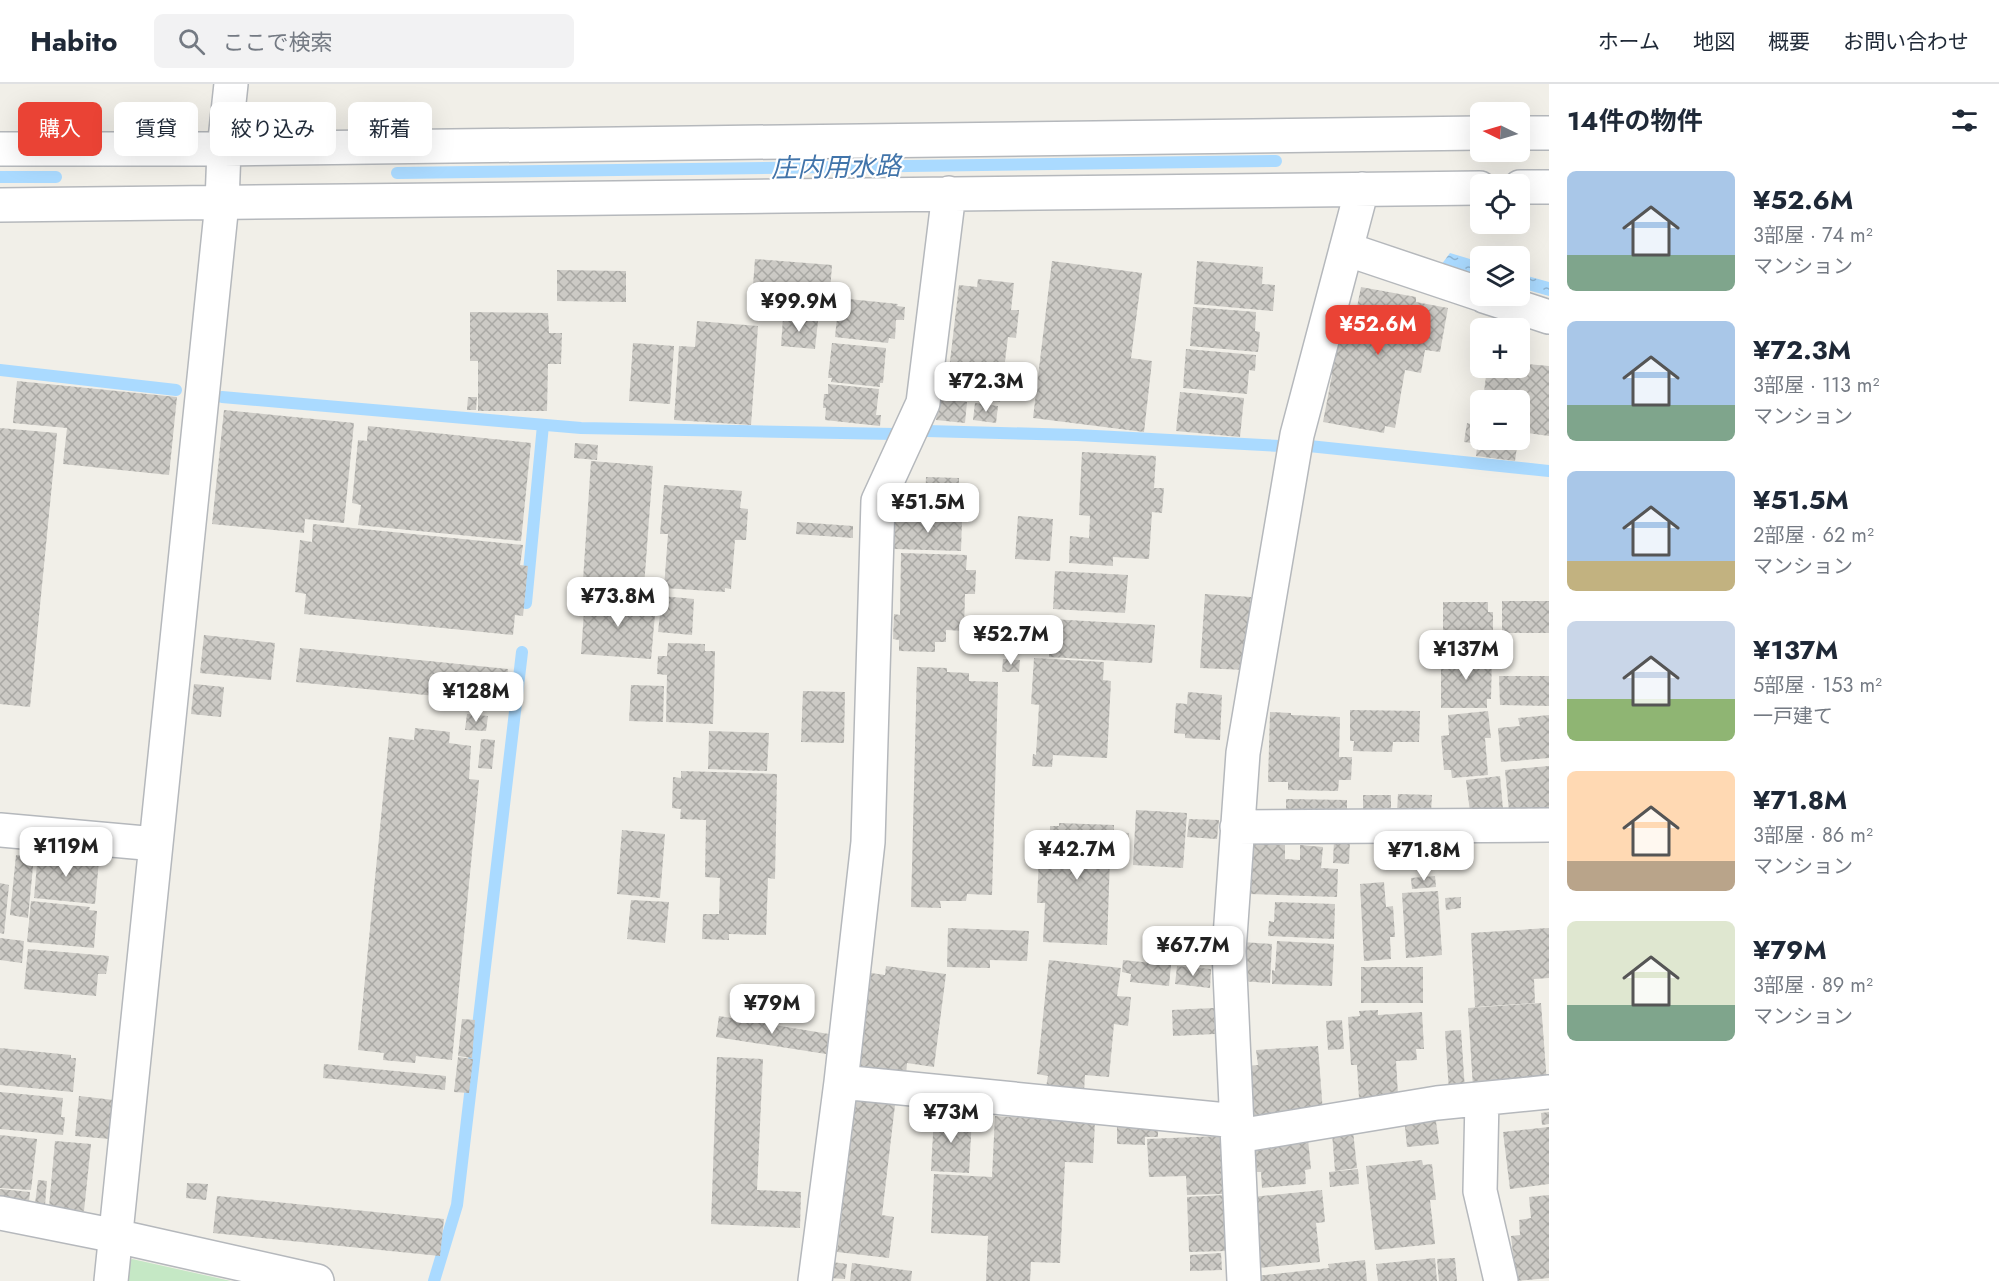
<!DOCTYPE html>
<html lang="ja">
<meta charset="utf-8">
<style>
:root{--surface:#fff;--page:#f2f2f3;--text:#1f2937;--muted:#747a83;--line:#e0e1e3;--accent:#ea4335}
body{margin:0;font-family:Jost,"Noto Sans JP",sans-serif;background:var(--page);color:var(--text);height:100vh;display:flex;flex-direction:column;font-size:22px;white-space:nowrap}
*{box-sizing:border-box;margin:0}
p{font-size:20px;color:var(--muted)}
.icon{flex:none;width:33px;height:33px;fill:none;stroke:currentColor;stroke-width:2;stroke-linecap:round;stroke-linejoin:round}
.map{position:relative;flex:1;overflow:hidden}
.details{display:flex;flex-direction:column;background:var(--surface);width:450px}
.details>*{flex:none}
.hud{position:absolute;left:18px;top:18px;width:570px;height:54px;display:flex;gap:12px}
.needle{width:39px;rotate:275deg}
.tools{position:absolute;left:1470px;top:18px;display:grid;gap:12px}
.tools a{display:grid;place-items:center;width:60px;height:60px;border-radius:9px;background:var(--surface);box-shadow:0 6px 24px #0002;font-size:30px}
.price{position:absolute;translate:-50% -51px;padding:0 14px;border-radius:12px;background:#fff;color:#222;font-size:20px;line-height:39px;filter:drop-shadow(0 2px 3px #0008)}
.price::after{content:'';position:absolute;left:50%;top:36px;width:18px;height:14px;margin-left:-9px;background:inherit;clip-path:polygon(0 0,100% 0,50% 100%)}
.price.active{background:var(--accent);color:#fff}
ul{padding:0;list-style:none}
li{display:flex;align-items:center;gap:18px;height:150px;padding:0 18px}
li span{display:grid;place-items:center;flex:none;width:168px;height:120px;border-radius:9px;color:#555}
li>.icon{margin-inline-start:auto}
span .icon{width:72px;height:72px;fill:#fffc;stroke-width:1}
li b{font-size:26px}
h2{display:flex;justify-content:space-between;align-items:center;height:72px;padding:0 18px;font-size:26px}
.pill{padding:0 21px;border-radius:9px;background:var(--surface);box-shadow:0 6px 24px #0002;font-size:21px;line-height:54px}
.pill.active{background:var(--accent);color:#fff}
header{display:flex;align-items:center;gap:36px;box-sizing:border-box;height:84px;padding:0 30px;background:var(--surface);border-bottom:2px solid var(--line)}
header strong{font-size:28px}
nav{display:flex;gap:33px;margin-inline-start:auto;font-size:21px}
.search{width:420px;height:54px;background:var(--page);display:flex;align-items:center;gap:15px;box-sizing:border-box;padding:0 21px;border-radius:9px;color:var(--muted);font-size:22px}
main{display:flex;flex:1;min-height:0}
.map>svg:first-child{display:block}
.park{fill:#c5e8c5}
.water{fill:url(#water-ripples)}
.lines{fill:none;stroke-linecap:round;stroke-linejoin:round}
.stream{stroke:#aadaff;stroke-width:12}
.building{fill:url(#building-cross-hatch)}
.minor-casing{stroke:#b5b8bc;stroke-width:36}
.minor{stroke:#fff;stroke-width:33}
.labels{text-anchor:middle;stroke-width:4.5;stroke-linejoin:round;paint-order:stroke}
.water-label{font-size:26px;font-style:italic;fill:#4174aa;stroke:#fff}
</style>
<header>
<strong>Habito</strong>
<div class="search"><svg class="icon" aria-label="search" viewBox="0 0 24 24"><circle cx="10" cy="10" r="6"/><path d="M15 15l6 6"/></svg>ここで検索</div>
<nav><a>ホーム</a><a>地図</a><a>概要</a><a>お問い合わせ</a></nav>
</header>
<main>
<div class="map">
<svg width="1549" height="1197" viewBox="0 0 1549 1197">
<defs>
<pattern id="water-ripples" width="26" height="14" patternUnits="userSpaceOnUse" patternTransform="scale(1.5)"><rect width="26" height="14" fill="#aadaff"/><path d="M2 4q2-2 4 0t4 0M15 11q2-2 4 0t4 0" fill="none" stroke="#8eb4d2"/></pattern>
<pattern id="building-cross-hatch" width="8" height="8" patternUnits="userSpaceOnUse" patternTransform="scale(1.5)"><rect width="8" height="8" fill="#cccac5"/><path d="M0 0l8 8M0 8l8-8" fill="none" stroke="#a9a8a4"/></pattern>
</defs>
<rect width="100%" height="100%" fill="#f1efe8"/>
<path class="park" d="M 132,1175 L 231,1197 L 120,1197 L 122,1183 Z"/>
<path class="water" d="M 1450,169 L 1480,178 L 1480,192 L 1441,181 Z
M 1520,190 L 1549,198 L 1549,212 L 1520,204 Z"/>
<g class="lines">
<path class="stream" d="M 397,89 L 1276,77
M 0,93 L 56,93
M 0,286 L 176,306
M 222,313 L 581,344 L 894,350
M 927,347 L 1077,351 L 1280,362
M 1309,362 L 1549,387
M 526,519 L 543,341
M 434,1197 L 457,1121 L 522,568"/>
</g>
<path class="building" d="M 755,175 L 832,181 L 828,234 L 751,228 Z
M 1052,177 L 1142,189 L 1131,274 L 1152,277 L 1144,348 L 1033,334 Z
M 1197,177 L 1263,183 L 1262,200 L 1275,201 L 1273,227 L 1194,220 Z
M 557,186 L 626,187 L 626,218 L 557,217 Z
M 978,195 L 1014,199 L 1011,226 L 1019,226 L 1016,254 L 1008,253 L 1000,318 L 946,311 L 959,201 L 977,203 Z
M 1361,203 L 1416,213 L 1416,218 L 1448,224 L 1440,268 L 1425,266 L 1421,289 L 1405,286 L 1395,344 L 1385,342 L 1384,349 L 1323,338 L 1332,291 L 1325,289 L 1338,220 L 1357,223 Z
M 839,214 L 898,220 L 897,222 L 905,223 L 904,236 L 896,236 L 895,255 L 889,254 L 888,259 L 835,253 Z
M 1193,223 L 1256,228 L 1255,247 L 1260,248 L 1258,268 L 1190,262 Z
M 470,228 L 548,229 L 549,249 L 562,249 L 561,280 L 548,280 L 547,327 L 478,327 L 478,277 L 470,277 Z
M 783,234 L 818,237 L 815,265 L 781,262 Z
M 697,237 L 758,242 L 751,341 L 674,336 L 679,262 L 695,263 Z
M 633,259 L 674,262 L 670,320 L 629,317 Z
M 832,259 L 886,264 L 883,299 L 880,299 L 880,303 L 831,298 L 832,294 L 828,294 Z
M 1186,265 L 1256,271 L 1255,287 L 1249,286 L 1247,310 L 1183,304 Z
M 1527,280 L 1549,282 L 1549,352 L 1520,348 L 1520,316 L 1483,316 L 1487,284 L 1526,287 Z
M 17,297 L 177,313 L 169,391 L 63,380 L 67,344 L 13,339 Z
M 828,300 L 879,305 L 876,331 L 881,331 L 880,342 L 825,336 L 826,324 L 823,324 L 824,310 L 828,310 Z
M 1180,308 L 1244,314 L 1240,353 L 1176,347 Z
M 468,313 L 477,313 L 476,326 L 467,326 Z
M 939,314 L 967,318 L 965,339 L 936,336 Z
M 975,319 L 998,322 L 996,339 L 973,336 Z
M 224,326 L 354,339 L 344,439 L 305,435 L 304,449 L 212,440 Z
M 1467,339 L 1474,341 L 1471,359 L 1464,358 Z
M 368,342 L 531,359 L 521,457 L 358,441 L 361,421 L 352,419 L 358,356 L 367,357 Z
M 0,344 L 57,349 L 30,623 L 0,620 Z
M 1479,345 L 1480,345 L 1480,356 L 1518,356 L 1515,377 L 1476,372 Z
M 575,359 L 598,361 L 597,376 L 574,374 Z
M 1082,368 L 1156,372 L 1154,404 L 1164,404 L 1162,429 L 1152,428 L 1149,475 L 1113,473 L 1113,482 L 1069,479 L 1070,452 L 1089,454 L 1090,432 L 1079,431 Z
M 591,377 L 653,382 L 643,516 L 582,511 Z
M 926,393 L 959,394 L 959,420 L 925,420 Z
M 664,401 L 742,407 L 740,424 L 748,425 L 746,456 L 735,456 L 731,505 L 725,504 L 725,508 L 664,504 L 668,450 L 660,450 Z
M 1018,432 L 1053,435 L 1050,477 L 1015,475 Z
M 895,433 L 962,435 L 961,467 L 894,465 Z
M 797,438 L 853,442 L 853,454 L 796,450 Z
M 313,440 L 523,461 L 520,481 L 528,482 L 523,532 L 515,531 L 513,551 L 304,530 L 306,510 L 295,508 L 300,456 L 312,458 Z
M 901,469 L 967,471 L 966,486 L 976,486 L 975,510 L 965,510 L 964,547 L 946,546 L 946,558 L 935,558 L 935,568 L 899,567 L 899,556 L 893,555 L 894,530 L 900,531 Z
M 1055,487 L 1128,491 L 1125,529 L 1053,525 Z
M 1205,510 L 1251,513 L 1246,586 L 1200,584 Z
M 662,512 L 694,515 L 692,551 L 658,548 Z
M 585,513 L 656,519 L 651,575 L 581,570 Z
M 1502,517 L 1549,517 L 1549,549 L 1502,549 Z
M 1443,518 L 1488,518 L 1488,528 L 1493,528 L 1493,555 L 1488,554 L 1487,567 L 1443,567 Z
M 1051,535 L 1155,541 L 1152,579 L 1049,573 Z
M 204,551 L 275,559 L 271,596 L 200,589 Z
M 668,559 L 705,560 L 705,567 L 715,567 L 713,640 L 666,638 L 667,591 L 657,590 L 658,572 L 667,572 Z
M 300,564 L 508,585 L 505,619 L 296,598 Z
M 1441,571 L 1492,571 L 1491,615 L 1487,615 L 1487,624 L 1441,624 Z
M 1034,574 L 1104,578 L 1103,596 L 1111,597 L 1107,674 L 1053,671 L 1052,683 L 1032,682 L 1033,670 L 1036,671 L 1039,621 L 1031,620 Z
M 1003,575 L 1020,576 L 1019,588 L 1002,588 Z
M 917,583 L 947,584 L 947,588 L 969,589 L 969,597 L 998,598 L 992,811 L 967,810 L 966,817 L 940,817 L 941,824 L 911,823 Z
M 1499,592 L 1549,592 L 1549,622 L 1500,621 Z
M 194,600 L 224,603 L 221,633 L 191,630 Z
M 631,601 L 664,602 L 663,638 L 629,637 Z
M 803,607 L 845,608 L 844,659 L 801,658 Z
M 1188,608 L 1222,611 L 1220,656 L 1185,654 L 1185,650 L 1174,649 L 1176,619 L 1187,620 Z
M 1350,626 L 1420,627 L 1419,658 L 1393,658 L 1392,668 L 1353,667 L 1354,657 L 1350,657 Z
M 1488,627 L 1491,654 L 1485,654 L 1488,691 L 1452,694 L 1451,686 L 1444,686 L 1441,652 L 1449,651 L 1448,631 Z
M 1270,628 L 1291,629 L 1291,631 L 1340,633 L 1339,673 L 1352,673 L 1351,696 L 1339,696 L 1338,707 L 1288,706 L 1288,698 L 1268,698 Z
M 467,630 L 488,632 L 486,647 L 465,646 Z
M 1549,631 L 1549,674 L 1501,678 L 1498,644 L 1520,642 L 1518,634 Z
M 415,644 L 450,648 L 449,659 L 471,662 L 469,695 L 479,696 L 452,976 L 416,972 L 415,979 L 383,976 L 384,969 L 358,966 L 389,653 L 414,656 Z
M 709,647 L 769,649 L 767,687 L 708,685 Z
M 481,655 L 495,656 L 492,685 L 478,684 Z
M 1549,682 L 1549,723 L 1509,727 L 1505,686 Z
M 681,687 L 777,690 L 775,795 L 768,794 L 766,851 L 729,850 L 729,856 L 702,855 L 703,830 L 719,830 L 720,794 L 705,793 L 706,736 L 680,735 L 681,725 L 672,724 L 673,693 L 681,694 Z
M 1500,692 L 1503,725 L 1470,728 L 1466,696 Z
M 1398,710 L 1432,711 L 1431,729 L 1397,728 Z
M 1363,711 L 1391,711 L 1391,725 L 1363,725 Z
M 1286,715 L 1347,716 L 1347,738 L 1286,737 Z
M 1136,726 L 1187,729 L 1183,784 L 1133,781 Z
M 1189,735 L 1219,736 L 1217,755 L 1187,753 Z
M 1059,739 L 1114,741 L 1114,748 L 1129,749 L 1129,764 L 1122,764 L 1121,774 L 1110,773 L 1107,861 L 1043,858 L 1045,819 L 1037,819 L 1039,771 L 1035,771 L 1037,748 L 1050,748 L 1050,742 L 1059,742 Z
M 622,746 L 665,750 L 660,814 L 617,810 Z
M 1334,755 L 1350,756 L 1349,780 L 1333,779 Z
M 1252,759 L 1285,761 L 1285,775 L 1300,776 L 1300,761 L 1323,763 L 1321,784 L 1338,785 L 1337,813 L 1250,810 Z
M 38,768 L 89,773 L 89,776 L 99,776 L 95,820 L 34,814 Z
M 16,771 L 34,772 L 28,834 L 10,831 Z
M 1435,792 L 1436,803 L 1412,805 L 1411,794 Z
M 1384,798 L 1386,823 L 1393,822 L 1395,853 L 1390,853 L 1391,875 L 1364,877 L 1360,800 Z
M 0,799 L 9,801 L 4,850 L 0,849 Z
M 1438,807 L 1442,871 L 1406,874 L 1402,809 Z
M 1461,813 L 1461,824 L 1446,826 L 1445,814 Z
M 631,816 L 669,818 L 665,859 L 627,855 Z
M 31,817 L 90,823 L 89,826 L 97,827 L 94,864 L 27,858 Z
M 1275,818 L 1335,820 L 1334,855 L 1268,852 L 1269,837 L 1274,838 Z
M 948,844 L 1029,847 L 1027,877 L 990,876 L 990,884 L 947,883 Z
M 1549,844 L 1549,894 L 1534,895 L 1535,919 L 1475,923 L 1471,849 Z
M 0,854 L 24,857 L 22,879 L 0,876 Z
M 1277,857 L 1334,860 L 1332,902 L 1272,900 L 1272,886 L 1275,887 Z
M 1242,858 L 1272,860 L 1270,899 L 1240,897 Z
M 28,865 L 109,872 L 106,890 L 98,890 L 96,912 L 24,905 Z
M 1049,876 L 1121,884 L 1117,912 L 1131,913 L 1128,942 L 1114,940 L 1109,993 L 1085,991 L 1084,1007 L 1046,1003 L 1048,992 L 1037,990 Z
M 1123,876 L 1171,881 L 1169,902 L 1130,898 L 1131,890 L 1122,888 Z
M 886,882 L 946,890 L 934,983 L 907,979 L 906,992 L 859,986 L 871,889 L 885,891 Z
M 1177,882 L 1211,885 L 1210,904 L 1175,900 Z
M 1361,883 L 1423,883 L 1423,919 L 1361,919 Z
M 1541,919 L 1547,1000 L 1473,1004 L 1468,924 Z
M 1214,924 L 1215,950 L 1173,952 L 1172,926 Z
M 1378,926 L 1378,931 L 1422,928 L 1424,965 L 1416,965 L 1417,976 L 1396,977 L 1398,1011 L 1359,1014 L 1357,981 L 1351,981 L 1348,933 L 1360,932 L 1359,927 Z
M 719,932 L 829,950 L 826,970 L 716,953 Z
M 462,935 L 475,936 L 472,974 L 458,972 Z
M 1342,936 L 1344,965 L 1328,966 L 1326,937 Z
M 1461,946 L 1465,1007 L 1449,1008 L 1445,947 Z
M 1318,962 L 1323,1029 L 1250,1034 L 1246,982 L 1258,981 L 1256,966 Z
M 0,964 L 71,971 L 71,974 L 76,974 L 73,1008 L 0,1001 Z
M 458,973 L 473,975 L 469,1009 L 454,1008 Z
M 717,973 L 763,975 L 757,1106 L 801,1108 L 800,1144 L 711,1140 Z
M 324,980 L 446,992 L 445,1006 L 323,994 Z
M 0,1008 L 63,1014 L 61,1033 L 65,1033 L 63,1051 L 0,1045 Z
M 79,1012 L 114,1016 L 110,1055 L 75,1052 Z
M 855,1016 L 895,1021 L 882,1131 L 894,1133 L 889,1174 L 837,1168 Z
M 1549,1028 L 1549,1040 L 1542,1041 L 1541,1029 Z
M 1435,1030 L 1439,1060 L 1407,1063 L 1404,1033 Z
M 934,1031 L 972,1033 L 969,1089 L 931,1087 Z
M 995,1032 L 1095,1037 L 1093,1079 L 1065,1078 L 1060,1179 L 1031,1178 L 1030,1197 L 986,1197 L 988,1152 L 931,1149 L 934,1090 L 992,1093 Z
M 1117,1037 L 1158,1039 L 1158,1053 L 1145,1053 L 1145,1061 L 1117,1060 Z
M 1549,1043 L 1549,1100 L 1510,1105 L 1503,1048 Z
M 1353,1047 L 1357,1084 L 1335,1087 L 1332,1049 Z
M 0,1051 L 37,1055 L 31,1106 L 0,1104 Z
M 1221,1052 L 1223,1110 L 1187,1111 L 1186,1092 L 1149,1093 L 1147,1055 Z
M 1308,1055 L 1311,1085 L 1305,1086 L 1306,1100 L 1262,1104 L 1261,1088 L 1251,1088 L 1249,1061 Z
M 55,1057 L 91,1060 L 84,1127 L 49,1123 Z
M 1422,1076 L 1423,1081 L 1432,1080 L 1436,1116 L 1430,1116 L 1435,1160 L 1375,1166 L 1366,1082 Z
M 1358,1085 L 1359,1100 L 1330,1103 L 1329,1088 Z
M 38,1096 L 47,1097 L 45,1121 L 35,1120 Z
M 187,1099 L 208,1100 L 206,1116 L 186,1114 Z
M 0,1105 L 30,1108 L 29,1117 L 0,1114 Z
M 1322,1106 L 1325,1138 L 1316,1139 L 1320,1178 L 1258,1184 L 1252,1113 Z
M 1225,1111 L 1226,1167 L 1189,1168 L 1187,1113 Z
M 1549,1111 L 1549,1194 L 1516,1197 L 1511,1152 L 1520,1151 L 1519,1136 L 1531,1134 L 1529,1113 Z
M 217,1112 L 444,1135 L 440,1172 L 213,1149 Z
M 1221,1169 L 1222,1186 L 1190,1187 L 1190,1171 Z
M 1435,1174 L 1437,1197 L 1378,1197 L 1376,1180 Z
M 1455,1174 L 1457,1197 L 1439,1197 L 1437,1175 Z
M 1365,1176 L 1367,1197 L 1257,1197 L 1256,1192 L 1329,1184 L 1328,1180 Z
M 832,1178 L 847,1180 L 845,1195 L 830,1194 Z
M 852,1179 L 912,1187 L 911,1197 L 850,1197 Z"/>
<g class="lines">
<g class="minor-casing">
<path id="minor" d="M 1520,49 L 1549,49
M 0,65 L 224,65 L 1480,49
M 1520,103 L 1549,103
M 0,121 L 1480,104
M 1346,165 L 1480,210
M 1484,212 L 1549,233
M 1237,743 L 1549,741
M 0,746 L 156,760
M 841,998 L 1237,1037
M 1482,1015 L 1480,1107 L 1501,1197
M 1238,1052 L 1437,1019 L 1549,1008
M 0,1129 L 116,1152 L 317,1197
M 111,1197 L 222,119 L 224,65 L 231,0
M 815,1197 L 841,998 L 868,758 L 878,417 L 923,319 L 949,109
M 1244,1197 L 1229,867 L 1243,669 L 1297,351 L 1362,105"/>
</g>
<use href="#minor" class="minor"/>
</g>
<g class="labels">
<g class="water-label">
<text transform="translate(836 83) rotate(-1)" y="9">庄内用水路</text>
</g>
</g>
</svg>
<div class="tools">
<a><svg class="needle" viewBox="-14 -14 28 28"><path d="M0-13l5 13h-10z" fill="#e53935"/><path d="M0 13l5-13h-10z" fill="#747a83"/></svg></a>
<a><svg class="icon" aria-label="locate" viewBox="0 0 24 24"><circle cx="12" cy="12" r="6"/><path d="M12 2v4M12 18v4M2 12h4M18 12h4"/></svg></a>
<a><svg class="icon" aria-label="layers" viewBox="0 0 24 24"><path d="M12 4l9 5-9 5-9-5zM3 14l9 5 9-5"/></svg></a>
<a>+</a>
<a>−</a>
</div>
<b class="price" style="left:799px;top:249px">¥99.9M</b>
<b class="price active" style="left:1378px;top:272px">¥52.6M</b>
<b class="price" style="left:986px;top:329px">¥72.3M</b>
<b class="price" style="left:928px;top:450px">¥51.5M</b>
<b class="price" style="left:618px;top:544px">¥73.8M</b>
<b class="price" style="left:1011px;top:582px">¥52.7M</b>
<b class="price" style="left:1466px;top:597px">¥137M</b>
<b class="price" style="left:476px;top:639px">¥128M</b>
<b class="price" style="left:66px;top:794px">¥119M</b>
<b class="price" style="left:1077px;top:797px">¥42.7M</b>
<b class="price" style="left:1424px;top:798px">¥71.8M</b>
<b class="price" style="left:1193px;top:893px">¥67.7M</b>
<b class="price" style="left:772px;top:951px">¥79M</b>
<b class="price" style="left:951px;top:1060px">¥73M</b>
<div class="hud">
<a class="pill active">購入</a>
<a class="pill">賃貸</a>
<a class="pill">絞り込み</a>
<a class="pill">新着</a>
</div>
</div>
<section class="details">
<h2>14件の物件<svg class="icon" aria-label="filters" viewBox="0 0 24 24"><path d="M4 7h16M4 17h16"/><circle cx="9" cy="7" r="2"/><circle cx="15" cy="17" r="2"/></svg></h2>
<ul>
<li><span style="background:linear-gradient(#a9c7e8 70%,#7fa58c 0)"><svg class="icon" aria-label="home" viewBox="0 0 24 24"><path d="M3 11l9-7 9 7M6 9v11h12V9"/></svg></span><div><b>¥52.6M</b><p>3部屋 · 74 m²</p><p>マンション</p></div></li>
<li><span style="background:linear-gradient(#a9c7e8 70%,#7fa58c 0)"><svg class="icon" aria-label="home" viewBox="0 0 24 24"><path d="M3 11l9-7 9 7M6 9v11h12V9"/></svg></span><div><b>¥72.3M</b><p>3部屋 · 113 m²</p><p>マンション</p></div></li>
<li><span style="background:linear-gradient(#a9c7e8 75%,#c2b280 0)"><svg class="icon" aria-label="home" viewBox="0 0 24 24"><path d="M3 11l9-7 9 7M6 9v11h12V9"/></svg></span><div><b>¥51.5M</b><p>2部屋 · 62 m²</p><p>マンション</p></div></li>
<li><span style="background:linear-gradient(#c9d6e8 65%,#8fb573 0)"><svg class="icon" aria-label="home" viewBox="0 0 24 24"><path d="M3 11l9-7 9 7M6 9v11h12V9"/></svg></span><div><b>¥137M</b><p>5部屋 · 153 m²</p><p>一戸建て</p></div></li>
<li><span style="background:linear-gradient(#ffd9b3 75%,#b9a48a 0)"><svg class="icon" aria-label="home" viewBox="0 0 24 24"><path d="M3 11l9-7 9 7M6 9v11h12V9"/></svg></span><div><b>¥71.8M</b><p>3部屋 · 86 m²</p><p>マンション</p></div></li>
<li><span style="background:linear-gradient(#dfe7d0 70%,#7fa58c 0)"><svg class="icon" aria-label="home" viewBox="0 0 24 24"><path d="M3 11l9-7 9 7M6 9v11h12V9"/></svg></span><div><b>¥79M</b><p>3部屋 · 89 m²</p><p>マンション</p></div></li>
</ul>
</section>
</main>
